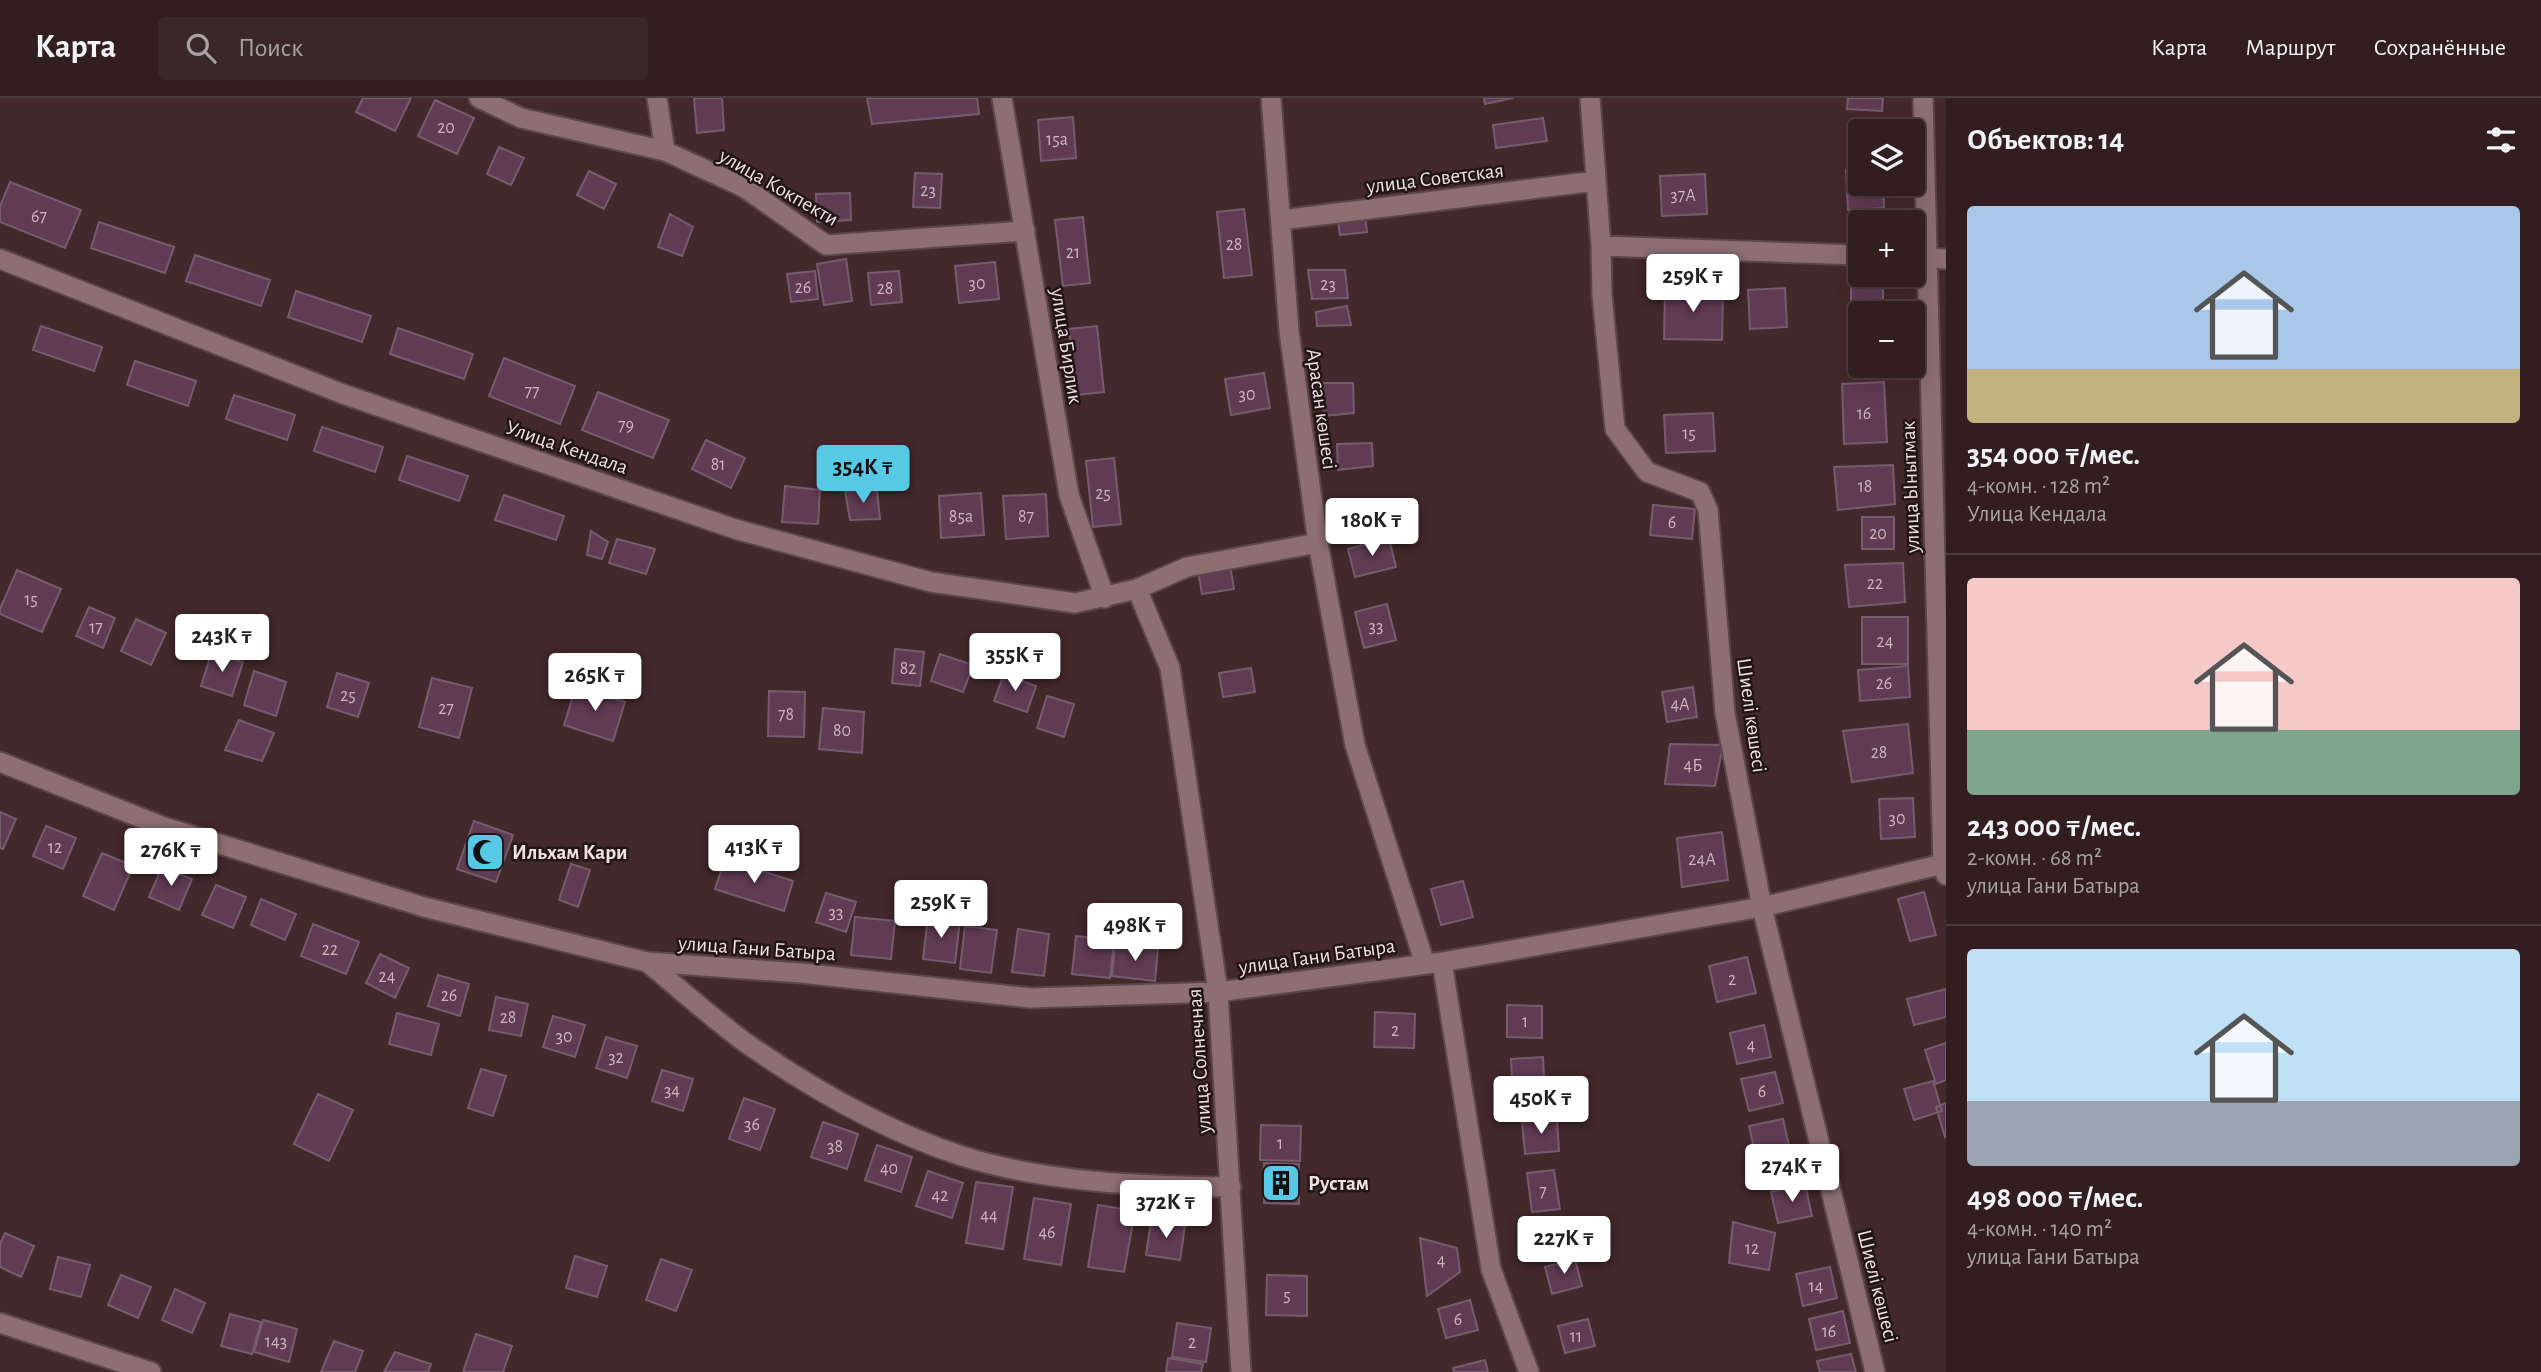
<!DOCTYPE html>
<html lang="ru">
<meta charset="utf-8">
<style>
:root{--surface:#321e21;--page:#3a272a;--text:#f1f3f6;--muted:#a8a2a5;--line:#4d3c3f;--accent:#58c9e4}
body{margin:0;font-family:"Alegreya Sans",sans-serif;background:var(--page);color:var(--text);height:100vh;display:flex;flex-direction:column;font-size:26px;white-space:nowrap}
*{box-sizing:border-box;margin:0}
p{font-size:23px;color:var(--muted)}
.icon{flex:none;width:38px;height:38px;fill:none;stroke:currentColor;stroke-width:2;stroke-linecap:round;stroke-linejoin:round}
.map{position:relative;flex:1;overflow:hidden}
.details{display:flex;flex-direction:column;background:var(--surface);width:595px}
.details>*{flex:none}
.controls{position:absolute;left:1848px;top:21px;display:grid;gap:14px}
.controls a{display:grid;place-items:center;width:77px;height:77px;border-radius:7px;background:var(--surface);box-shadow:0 7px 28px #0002,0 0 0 2px var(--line);font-size:35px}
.price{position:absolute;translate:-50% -60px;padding:0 16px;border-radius:7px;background:#fff;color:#222;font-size:23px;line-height:46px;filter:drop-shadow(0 2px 4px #0008)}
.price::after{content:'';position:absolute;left:50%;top:42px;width:21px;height:16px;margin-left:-10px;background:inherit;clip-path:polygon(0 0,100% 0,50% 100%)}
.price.active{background:var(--accent);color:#111}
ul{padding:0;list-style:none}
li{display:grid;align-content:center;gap:14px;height:371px;padding:0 21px}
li+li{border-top:2px solid var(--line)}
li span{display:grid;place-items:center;height:217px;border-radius:7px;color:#555}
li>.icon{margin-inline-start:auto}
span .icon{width:126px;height:126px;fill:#fffc;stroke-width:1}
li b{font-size:30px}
h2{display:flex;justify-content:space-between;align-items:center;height:84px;padding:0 21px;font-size:30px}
header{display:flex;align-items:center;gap:42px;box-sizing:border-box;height:98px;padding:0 35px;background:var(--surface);border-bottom:2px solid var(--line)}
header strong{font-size:33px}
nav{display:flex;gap:38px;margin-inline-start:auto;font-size:24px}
.search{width:490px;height:63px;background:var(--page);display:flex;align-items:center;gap:18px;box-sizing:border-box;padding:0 24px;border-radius:7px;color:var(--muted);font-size:26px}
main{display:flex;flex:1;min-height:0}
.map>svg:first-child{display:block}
.building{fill:#603b54;stroke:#765d6d;stroke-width:2}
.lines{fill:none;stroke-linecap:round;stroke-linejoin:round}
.street-casing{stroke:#5c464a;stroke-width:23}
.street{stroke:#8d6e72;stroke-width:19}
.labels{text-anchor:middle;stroke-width:5;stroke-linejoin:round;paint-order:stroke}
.number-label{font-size:18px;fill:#cdb6be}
.street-label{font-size:21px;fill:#f1dfe1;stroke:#211517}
.poi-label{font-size:21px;font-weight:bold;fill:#f1dfe1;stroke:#211517;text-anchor:start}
</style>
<header>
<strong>Карта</strong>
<div class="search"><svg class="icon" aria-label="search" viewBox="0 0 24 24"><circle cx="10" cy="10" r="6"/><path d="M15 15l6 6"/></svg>Поиск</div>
<nav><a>Карта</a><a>Маршрут</a><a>Сохранённые</a></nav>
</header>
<main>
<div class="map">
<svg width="1946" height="1274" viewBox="0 0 1946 1274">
<rect width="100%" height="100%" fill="#43282c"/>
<path class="building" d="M 363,0 L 411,0 L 395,33 L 356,14 Z
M 694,0 L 722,0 L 724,32 L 697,35 Z
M 867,0 L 977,0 L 979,16 L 872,26 Z
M 1484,0 L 1513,0 L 1485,6 Z
M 1848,0 L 1883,0 L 1882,13 L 1847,11 Z
M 435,2 L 474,20 L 457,56 L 418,38 Z
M 1073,19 L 1076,60 L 1041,63 L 1038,22 Z
M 1543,20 L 1547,43 L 1496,50 L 1493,27 Z
M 499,49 L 524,60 L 511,87 L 487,76 Z
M 1846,72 L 1860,72 L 1860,86 L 1883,86 L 1884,110 L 1848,112 Z
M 589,73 L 616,86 L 604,111 L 577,97 Z
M 915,75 L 942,76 L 940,110 L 913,109 Z
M 1705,76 L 1707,116 L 1662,118 L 1660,78 Z
M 10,84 L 81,112 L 65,150 L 0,124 L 0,108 Z
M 850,95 L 851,122 L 817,124 L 816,96 Z
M 1244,111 L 1252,177 L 1224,180 L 1217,114 Z
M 670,116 L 693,129 L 682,158 L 658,149 Z
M 1083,119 L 1090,185 L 1063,188 L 1055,122 Z
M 1365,119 L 1367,134 L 1340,137 L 1338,123 Z
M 99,124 L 174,149 L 165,175 L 91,150 Z
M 195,157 L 270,182 L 261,208 L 186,183 Z
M 846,161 L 852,203 L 824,207 L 817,166 Z
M 995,164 L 999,201 L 959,205 L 955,168 Z
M 1308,172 L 1345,172 L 1348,200 L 1312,201 Z
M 815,173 L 818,201 L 791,204 L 787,176 Z
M 899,173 L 902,204 L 871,207 L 868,175 Z
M 1851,185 L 1883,185 L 1883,215 L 1851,217 Z
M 1665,190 L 1723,192 L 1722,242 L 1664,241 Z
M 1785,190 L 1787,229 L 1750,231 L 1748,192 Z
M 296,193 L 371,218 L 362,244 L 288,219 Z
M 1347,208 L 1351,227 L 1317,228 L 1316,214 Z
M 41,228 L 102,249 L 94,273 L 33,252 Z
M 1097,228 L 1104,294 L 1076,297 L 1069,231 Z
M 398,230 L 473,256 L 464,281 L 390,256 Z
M 504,260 L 575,288 L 560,326 L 489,298 Z
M 135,263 L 196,283 L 188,308 L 127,287 Z
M 1264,275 L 1270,310 L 1231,317 L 1225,281 Z
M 1884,284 L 1887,344 L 1844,346 L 1842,286 Z
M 1323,285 L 1353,285 L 1354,315 L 1324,318 Z
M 598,294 L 669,322 L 653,360 L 582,332 Z
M 234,297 L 295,317 L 287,342 L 226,321 Z
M 1713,315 L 1715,353 L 1666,355 L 1664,317 Z
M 322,329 L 383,349 L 375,374 L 314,353 Z
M 706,342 L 745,360 L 731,390 L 692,371 Z
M 1372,345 L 1373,368 L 1338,372 L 1337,346 Z
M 407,358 L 468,378 L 459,403 L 399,382 Z
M 1114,360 L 1121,426 L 1093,429 L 1086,363 Z
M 1893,367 L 1895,406 L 1838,412 L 1834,369 Z
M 785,388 L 820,392 L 818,426 L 782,424 Z
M 877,392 L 880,421 L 850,422 L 845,393 Z
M 981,395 L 984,437 L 941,440 L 939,398 Z
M 1046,396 L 1048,438 L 1006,441 L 1003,398 Z
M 504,397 L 564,418 L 556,442 L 495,422 Z
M 1653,407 L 1695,411 L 1692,441 L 1650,437 Z
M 1862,419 L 1894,419 L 1894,451 L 1862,451 Z
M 591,433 L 608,444 L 602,461 L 587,457 Z
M 1389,440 L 1396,469 L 1355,479 L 1348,451 Z
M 617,441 L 655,451 L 646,476 L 609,465 Z
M 1903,465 L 1905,504 L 1849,509 L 1845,467 Z
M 1230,467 L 1234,491 L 1202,496 L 1198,472 Z
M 17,472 L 61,491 L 42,534 L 0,516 L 0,511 Z
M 1387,506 L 1396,542 L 1364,550 L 1355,514 Z
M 89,509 L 115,520 L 103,550 L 76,538 Z
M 1862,519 L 1908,519 L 1908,566 L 1862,566 Z
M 136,521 L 166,535 L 151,567 L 121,553 Z
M 895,551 L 924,554 L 920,588 L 892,585 Z
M 212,553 L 243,564 L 232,598 L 201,588 Z
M 940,556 L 973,567 L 963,594 L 931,583 Z
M 1908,568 L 1910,599 L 1860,603 L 1858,572 Z
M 1251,570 L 1255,594 L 1223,599 L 1219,575 Z
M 254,573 L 286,584 L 276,618 L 244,607 Z
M 337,575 L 369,585 L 358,619 L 327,609 Z
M 1004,576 L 1036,588 L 1027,614 L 994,603 Z
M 432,580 L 472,590 L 459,640 L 419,629 Z
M 576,588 L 625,604 L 613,643 L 564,627 Z
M 1693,589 L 1697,619 L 1667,624 L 1662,594 Z
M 769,593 L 805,594 L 804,639 L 768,638 Z
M 1047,598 L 1074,606 L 1064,639 L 1037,630 Z
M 823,610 L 864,614 L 862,655 L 819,651 Z
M 239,622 L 274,635 L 262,663 L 225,652 Z
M 1908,626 L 1913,675 L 1852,684 L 1843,633 Z
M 1670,646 L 1723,647 L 1715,688 L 1665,686 Z
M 1913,700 L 1915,739 L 1881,741 L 1879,701 Z
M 0,714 L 16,721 L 3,751 L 0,750 Z
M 474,723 L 513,737 L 496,784 L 457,771 Z
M 46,728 L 76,740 L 63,771 L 33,758 Z
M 1722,734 L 1728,782 L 1682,789 L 1677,740 Z
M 102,755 L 133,768 L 114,812 L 83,798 Z
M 725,761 L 793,783 L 784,813 L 715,791 Z
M 571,766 L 590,772 L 578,809 L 559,802 Z
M 162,769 L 192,781 L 179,812 L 149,799 Z
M 1463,783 L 1473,819 L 1441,827 L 1431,791 Z
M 216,787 L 246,799 L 233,830 L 202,817 Z
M 1924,794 L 1936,837 L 1910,843 L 1898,801 Z
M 826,795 L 856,804 L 846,834 L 816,824 Z
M 261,801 L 296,816 L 285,842 L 251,827 Z
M 928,818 L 960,823 L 955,865 L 923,861 Z
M 855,819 L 895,823 L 891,861 L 851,857 Z
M 313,826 L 359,844 L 346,876 L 301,858 Z
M 965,828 L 997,832 L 991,875 L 960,871 Z
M 1018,831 L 1049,836 L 1044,878 L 1012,874 Z
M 1076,838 L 1114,842 L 1110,880 L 1072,876 Z
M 1115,847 L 1158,851 L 1155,883 L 1112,878 Z
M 380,856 L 409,870 L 395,900 L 366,885 Z
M 1747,859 L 1756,895 L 1717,904 L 1709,868 Z
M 438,877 L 469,886 L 460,918 L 428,908 Z
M 1946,891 L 1946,919 L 1914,927 L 1907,901 Z
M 496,899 L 528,906 L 521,938 L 489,932 Z
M 1507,907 L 1542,908 L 1542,940 L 1507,939 Z
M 1375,914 L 1415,916 L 1414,950 L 1374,949 Z
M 397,915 L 439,926 L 431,957 L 389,946 Z
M 553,918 L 585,927 L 575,959 L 543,949 Z
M 1764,927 L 1771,959 L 1737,966 L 1730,935 Z
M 606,939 L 637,948 L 627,980 L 596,970 Z
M 1946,945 L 1946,982 L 1936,986 L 1925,952 Z
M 1543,959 L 1545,999 L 1513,1001 L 1511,961 Z
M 481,971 L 506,978 L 493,1018 L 468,1010 Z
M 662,972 L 693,981 L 683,1013 L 652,1003 Z
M 1775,974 L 1783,1005 L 1749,1013 L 1741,981 Z
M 1933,983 L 1942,1013 L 1914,1022 L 1904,991 Z
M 318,996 L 353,1012 L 329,1063 L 294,1046 Z
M 744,1000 L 775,1011 L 760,1052 L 729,1041 Z
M 1946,1005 L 1946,1038 L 1945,1039 L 1936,1009 Z
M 1557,1021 L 1559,1053 L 1525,1056 L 1522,1024 Z
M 1783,1021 L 1790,1052 L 1756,1060 L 1749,1028 Z
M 823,1024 L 858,1036 L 847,1071 L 811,1059 Z
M 1261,1027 L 1301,1028 L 1300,1063 L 1260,1062 Z
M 877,1047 L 912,1059 L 901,1094 L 865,1082 Z
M 1264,1065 L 1299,1066 L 1299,1106 L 1264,1105 Z
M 1554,1072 L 1560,1111 L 1532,1114 L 1527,1075 Z
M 928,1073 L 963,1085 L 952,1120 L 916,1108 Z
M 976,1084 L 1013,1089 L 1003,1151 L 966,1145 Z
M 1805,1086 L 1812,1118 L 1778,1125 L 1771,1094 Z
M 1034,1100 L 1071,1106 L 1061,1167 L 1024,1161 Z
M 1098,1107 L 1135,1113 L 1124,1174 L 1088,1169 Z
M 1151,1123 L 1185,1128 L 1180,1162 L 1146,1157 Z
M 1733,1124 L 1775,1135 L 1769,1172 L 1729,1165 Z
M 5,1135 L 34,1148 L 21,1179 L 0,1169 L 0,1146 Z
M 1420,1140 L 1457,1150 L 1460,1174 L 1427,1198 Z
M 575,1158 L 607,1168 L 597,1199 L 566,1190 Z
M 58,1159 L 90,1167 L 81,1199 L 50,1191 Z
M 661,1161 L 692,1172 L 676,1213 L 646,1202 Z
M 1575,1161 L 1582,1188 L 1552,1196 L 1545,1169 Z
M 1830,1169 L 1837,1200 L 1803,1208 L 1796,1176 Z
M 121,1177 L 151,1189 L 138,1220 L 108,1207 Z
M 1267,1177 L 1307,1178 L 1307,1218 L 1266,1217 Z
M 175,1191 L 205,1205 L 192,1235 L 162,1222 Z
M 1470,1202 L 1478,1232 L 1446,1240 L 1438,1211 Z
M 1843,1213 L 1850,1245 L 1816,1252 L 1809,1221 Z
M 230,1216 L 261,1224 L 252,1256 L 221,1248 Z
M 1588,1221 L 1595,1248 L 1565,1255 L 1558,1228 Z
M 263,1222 L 297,1231 L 289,1264 L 254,1254 Z
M 1177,1225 L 1211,1230 L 1206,1264 L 1172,1259 Z
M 476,1236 L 512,1248 L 503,1274 L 463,1274 Z
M 334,1243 L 363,1253 L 355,1274 L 321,1274 Z
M 395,1254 L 431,1266 L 428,1274 L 384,1274 Z
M 1851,1256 L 1856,1274 L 1820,1274 L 1817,1263 Z
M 1168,1260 L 1203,1266 L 1201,1274 L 1166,1274 Z
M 1485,1262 L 1488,1274 L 1454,1274 L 1453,1270 Z"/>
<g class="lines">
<g class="street-casing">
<path id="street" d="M 479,0 L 521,20 L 665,53 L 745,90 L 826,147 L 1025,133
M 657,0 L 665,53
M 1002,0 L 1069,397 L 1105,500
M 1271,0 L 1289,233 L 1318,445 L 1355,647 L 1425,866
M 1590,0 L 1601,148 L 1602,197 L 1615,331 L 1647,374 L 1700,394 L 1708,412 L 1725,615 L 1762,809 L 1875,1274
M 1923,0 L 1943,766 L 1946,777
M 1281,122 L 1596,83
M 1601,148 L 1860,157
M 1913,159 L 1946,161
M 0,161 L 343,296 L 735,431 L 931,484 L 1075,505 L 1137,491 L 1187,469 L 1318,445
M 1137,491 L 1170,570 L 1218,894 L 1241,1274
M 0,664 L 164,729 L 424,809 L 647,864 L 801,875 L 1031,900 L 1218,894 L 1442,864 L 1762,809 L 1943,766
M 647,864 C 680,891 712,920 746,945 C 812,991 885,1033 962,1058 C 1047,1085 1143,1088 1231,1089
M 1442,864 L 1491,1171 L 1529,1274
M 0,1225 L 151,1274"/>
</g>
<use href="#street" class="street"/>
</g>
<defs>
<g id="mosque-square" transform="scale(2.0125)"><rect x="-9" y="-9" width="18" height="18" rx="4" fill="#58c9e4" stroke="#211517"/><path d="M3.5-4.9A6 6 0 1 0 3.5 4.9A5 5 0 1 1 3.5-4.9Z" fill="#111"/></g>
<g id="building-square" transform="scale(2.0125)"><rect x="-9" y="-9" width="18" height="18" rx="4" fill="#58c9e4" stroke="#211517"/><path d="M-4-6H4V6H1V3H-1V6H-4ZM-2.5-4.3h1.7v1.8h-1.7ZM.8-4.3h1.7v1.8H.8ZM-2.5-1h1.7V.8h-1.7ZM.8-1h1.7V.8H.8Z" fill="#111"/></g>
</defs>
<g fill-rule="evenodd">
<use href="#mosque-square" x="485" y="754"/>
<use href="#building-square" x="1281" y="1085"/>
</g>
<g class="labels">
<g class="number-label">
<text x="446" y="35">20</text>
<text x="1057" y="47">15а</text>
<text x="928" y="98">23</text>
<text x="1683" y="103">37А</text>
<text x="39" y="124">67</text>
<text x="1234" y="152">28</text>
<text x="1073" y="160">21</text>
<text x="977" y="191">30</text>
<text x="1328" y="192">23</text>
<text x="803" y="195">26</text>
<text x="885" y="196">28</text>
<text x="532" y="299">77</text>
<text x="1247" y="302">30</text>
<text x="1864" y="321">16</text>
<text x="626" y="333">79</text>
<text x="1689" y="341">15</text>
<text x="718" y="372">81</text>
<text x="1865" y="394">18</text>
<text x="1103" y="401">25</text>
<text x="961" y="424">85а</text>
<text x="1026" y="424">87</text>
<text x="1672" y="430">6</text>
<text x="1878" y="441">20</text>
<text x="1875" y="491">22</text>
<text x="31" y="507">15</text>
<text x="1376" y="534">33</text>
<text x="96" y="535">17</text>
<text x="1885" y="549">24</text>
<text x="908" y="576">82</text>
<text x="1884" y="591">26</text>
<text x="348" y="603">25</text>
<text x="1680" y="612">4А</text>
<text x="446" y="616">27</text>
<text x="786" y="622">78</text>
<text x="842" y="638">80</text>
<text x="1879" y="660">28</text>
<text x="1693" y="673">4Б</text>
<text x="1897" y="726">30</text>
<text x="55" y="755">12</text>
<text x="1702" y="767">24А</text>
<text x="836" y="820">33</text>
<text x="330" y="857">22</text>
<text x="387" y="884">24</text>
<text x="1732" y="887">2</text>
<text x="449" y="903">26</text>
<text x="508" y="925">28</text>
<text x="1525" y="929">1</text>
<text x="1395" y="938">2</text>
<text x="564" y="944">30</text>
<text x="1751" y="953">4</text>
<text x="616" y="965">32</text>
<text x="672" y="998">34</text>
<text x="1762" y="999">6</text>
<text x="752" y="1032">36</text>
<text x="1280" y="1051">1</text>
<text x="835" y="1054">38</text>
<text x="889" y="1076">40</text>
<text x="1543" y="1099">7</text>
<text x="940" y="1103">42</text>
<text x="989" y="1123">44</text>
<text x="1047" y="1140">46</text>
<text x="1752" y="1156">12</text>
<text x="1441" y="1168">4</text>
<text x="1816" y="1194">14</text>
<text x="1287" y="1203">5</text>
<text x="1458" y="1227">6</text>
<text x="1829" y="1239">16</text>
<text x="1576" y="1244">11</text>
<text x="276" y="1249">143</text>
<text x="1192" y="1250">2</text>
</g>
<g class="street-label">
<text transform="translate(1435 80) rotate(-7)" y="7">улица Советская</text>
<text transform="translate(779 89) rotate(30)" y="7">улица Кокпекти</text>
<text transform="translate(1067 248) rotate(81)" y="7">улица Бирлик</text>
<text transform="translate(1322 311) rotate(82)" y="7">Арасан көшесі</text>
<text transform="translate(567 349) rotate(19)" y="7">Улица Кендала</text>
<text transform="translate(1910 389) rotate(-92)" y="7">улица Ынытмак</text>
<text transform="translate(1752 617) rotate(82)" y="7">Шиелі көшесі</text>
<text transform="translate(757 850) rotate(4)" y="7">улица Гани Батыра</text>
<text transform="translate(1317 858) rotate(-8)" y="7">улица Гани Батыра</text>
<text transform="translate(1199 963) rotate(-94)" y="7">улица Солнечная</text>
<text transform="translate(1878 1188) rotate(76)" y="7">Шиелі көшесі</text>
</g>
<g class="poi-label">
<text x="512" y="761">Ильхам Кари</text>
<text x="1308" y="1092">Рустам</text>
</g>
</g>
</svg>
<div class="controls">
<a><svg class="icon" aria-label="layers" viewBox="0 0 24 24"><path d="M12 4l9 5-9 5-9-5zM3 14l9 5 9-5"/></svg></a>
<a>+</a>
<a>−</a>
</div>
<b class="price" style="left:1693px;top:216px">259K ₸</b>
<b class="price active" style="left:863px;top:407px">354K ₸</b>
<b class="price" style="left:1372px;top:460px">180K ₸</b>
<b class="price" style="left:222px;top:576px">243K ₸</b>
<b class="price" style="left:1015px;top:595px">355K ₸</b>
<b class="price" style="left:595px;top:615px">265K ₸</b>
<b class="price" style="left:754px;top:787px">413K ₸</b>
<b class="price" style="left:171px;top:790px">276K ₸</b>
<b class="price" style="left:941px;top:842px">259K ₸</b>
<b class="price" style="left:1135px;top:865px">498K ₸</b>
<b class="price" style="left:1541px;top:1038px">450K ₸</b>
<b class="price" style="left:1792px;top:1106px">274K ₸</b>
<b class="price" style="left:1166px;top:1142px">372K ₸</b>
<b class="price" style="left:1564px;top:1178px">227K ₸</b>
</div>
<section class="details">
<h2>Объектов: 14<svg class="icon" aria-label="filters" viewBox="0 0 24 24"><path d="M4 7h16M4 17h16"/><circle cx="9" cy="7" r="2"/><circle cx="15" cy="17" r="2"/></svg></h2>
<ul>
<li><span style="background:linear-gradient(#a9c7e8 75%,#c2b280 0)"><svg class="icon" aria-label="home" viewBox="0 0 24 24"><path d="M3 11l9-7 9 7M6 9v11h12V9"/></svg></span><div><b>354 000 ₸/мес.</b><p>4-комн. · 128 m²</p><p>Улица Кендала</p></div></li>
<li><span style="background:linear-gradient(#f6c9c9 70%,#7fa58c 0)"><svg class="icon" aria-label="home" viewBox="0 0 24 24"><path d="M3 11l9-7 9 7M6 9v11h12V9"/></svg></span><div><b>243 000 ₸/мес.</b><p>2-комн. · 68 m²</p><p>улица Гани Батыра</p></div></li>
<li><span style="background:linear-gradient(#bfe0f5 70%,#9aa5b1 0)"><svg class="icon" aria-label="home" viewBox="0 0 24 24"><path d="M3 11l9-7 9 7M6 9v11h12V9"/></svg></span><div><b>498 000 ₸/мес.</b><p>4-комн. · 140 m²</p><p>улица Гани Батыра</p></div></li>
</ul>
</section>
</main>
